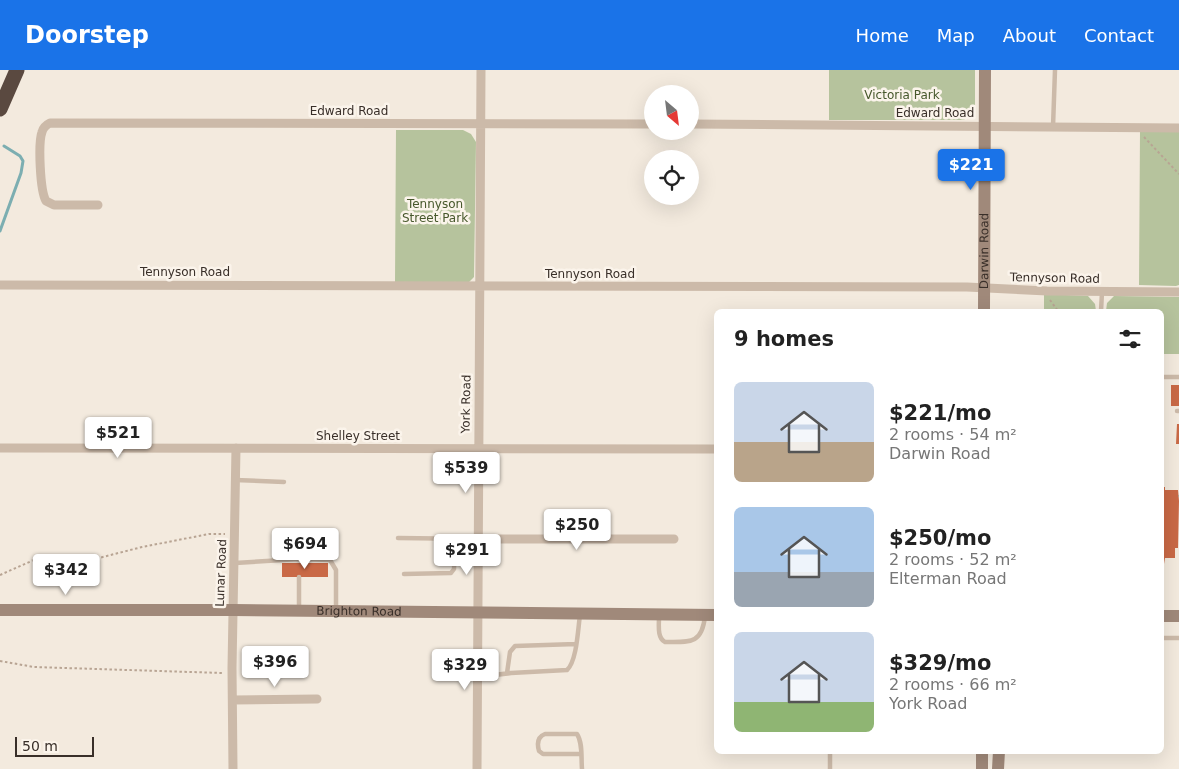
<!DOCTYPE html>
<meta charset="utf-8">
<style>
:root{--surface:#fff;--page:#f2f2f2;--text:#222;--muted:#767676;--accent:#1a73e8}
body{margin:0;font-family:"DejaVu Sans",sans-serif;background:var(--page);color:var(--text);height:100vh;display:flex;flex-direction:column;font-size:19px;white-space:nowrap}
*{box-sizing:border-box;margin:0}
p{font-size:16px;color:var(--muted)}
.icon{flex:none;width:28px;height:28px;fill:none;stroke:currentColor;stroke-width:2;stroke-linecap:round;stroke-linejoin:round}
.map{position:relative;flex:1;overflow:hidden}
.details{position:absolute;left:714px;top:239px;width:450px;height:445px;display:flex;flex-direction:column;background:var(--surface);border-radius:8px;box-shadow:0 5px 20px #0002}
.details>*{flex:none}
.needle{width:32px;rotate:152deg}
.tools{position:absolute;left:644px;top:15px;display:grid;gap:10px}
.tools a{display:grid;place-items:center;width:55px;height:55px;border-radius:50%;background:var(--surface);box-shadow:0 5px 20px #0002;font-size:25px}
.scale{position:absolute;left:15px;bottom:12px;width:79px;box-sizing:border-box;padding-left:5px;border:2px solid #392f29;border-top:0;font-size:14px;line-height:18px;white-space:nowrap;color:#392f29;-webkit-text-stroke:4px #fbf4eb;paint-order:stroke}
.price{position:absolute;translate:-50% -42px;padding:0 11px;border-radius:5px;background:#fff;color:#222;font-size:16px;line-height:32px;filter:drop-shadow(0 1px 2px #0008)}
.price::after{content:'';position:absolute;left:50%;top:30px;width:15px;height:11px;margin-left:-8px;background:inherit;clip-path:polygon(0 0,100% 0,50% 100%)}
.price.current{background:var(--accent);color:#fff}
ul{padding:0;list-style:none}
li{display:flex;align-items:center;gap:15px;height:125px;padding:0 20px}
li span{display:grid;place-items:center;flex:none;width:140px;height:100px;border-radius:8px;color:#555}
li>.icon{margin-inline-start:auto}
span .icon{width:60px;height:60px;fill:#fffc;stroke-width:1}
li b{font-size:21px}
h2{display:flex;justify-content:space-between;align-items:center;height:60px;padding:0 20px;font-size:21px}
header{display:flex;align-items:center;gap:30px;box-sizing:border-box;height:70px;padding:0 25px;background:var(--accent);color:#fff}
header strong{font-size:24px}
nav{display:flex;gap:28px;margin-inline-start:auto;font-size:18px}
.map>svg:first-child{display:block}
.green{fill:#b6c39d}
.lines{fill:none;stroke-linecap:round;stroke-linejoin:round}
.stream{stroke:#7caeb1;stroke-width:3}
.building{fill:#c96946}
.path{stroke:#b8a493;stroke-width:2;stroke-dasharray:2.5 2.5;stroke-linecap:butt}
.lane{stroke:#ccbaa9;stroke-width:4.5}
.street{stroke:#ccbaa9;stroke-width:9}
.secondary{stroke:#a0897a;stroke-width:12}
.highway{stroke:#5a4940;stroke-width:15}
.labels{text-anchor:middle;stroke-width:5;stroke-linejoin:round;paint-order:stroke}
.park-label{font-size:12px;fill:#47582c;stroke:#fbf4eb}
.street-label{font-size:12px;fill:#392f29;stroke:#fbf4eb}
</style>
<header>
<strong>Doorstep</strong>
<nav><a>Home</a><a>Map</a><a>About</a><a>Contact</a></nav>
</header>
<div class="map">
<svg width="1179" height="699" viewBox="0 0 1179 699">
<rect width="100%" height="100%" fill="#f3eade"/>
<path class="green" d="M 829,0 L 975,0 L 975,40 L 964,50 L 829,50 Z
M 396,60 L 463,60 L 471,64 L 476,72 L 474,207 L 469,212 L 395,212 Z
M 1140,61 L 1179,62 L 1179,215 L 1176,216 L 1139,215 Z
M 1044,224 L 1088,226 L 1095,234 L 1096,241 L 1044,241 Z
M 1114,226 L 1179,227 L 1179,284 L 1161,284 L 1161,241 L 1106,241 L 1107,233 Z"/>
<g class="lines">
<path class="stream" d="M 0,161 L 21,103 L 23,91 L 20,86 L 4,76"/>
</g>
<path class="building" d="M 1171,315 L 1179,315 L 1179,336 L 1171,336 Z
M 1177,354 L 1179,354 L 1179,374 L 1176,374 Z
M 1161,417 L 1165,417 L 1165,420 L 1178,420 L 1179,431 L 1178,478 L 1175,478 L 1175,488 L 1165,488 L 1164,494 L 1161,494 Z
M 282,493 L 328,493 L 328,507 L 282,507 Z"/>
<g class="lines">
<path class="path" d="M 1144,67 L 1179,104
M 1050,230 L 1058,241
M 1178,426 L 1179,426
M 0,505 L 36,489 L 87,491 L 142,477 L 209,464 L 225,464
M 0,591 L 34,597 L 222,603"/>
<path class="lane" d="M 1053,57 L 1055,0
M 1101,241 L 1102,222
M 1161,307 L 1179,307
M 1177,341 L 1179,341
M 235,410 L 284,412
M 398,468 L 479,469
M 235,493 L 299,489 L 330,490 L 336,500 L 336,541
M 404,504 L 451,503 L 454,499 L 455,469
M 299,507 L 299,540
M 659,547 C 659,555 657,568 665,572 C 689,572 702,575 705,546
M 1161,568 L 1179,568
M 507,603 L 510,582 L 515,576 L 576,574
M 478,607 L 511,603 L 567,600 C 577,591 578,558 580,545
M 830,681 L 830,699
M 581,684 L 543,684 L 539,681 C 537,674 537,667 545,664 L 577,664 C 583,673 581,689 582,699"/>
<path class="street" d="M 690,54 L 1179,58
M 98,135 L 54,135 L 46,131 C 40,121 38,73 42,62 C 43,58 46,55 50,53 L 652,54
M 0,215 L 967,217 L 1047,221 L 1179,222
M 0,378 L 716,379
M 479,469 L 674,469
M 233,630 L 317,629
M 233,699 L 232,598 L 236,378
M 477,699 L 481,0"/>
<g class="secondary">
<path id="s1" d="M 984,241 L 985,0"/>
<path id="s2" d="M 0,540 L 233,540 L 716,545"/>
<path d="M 1161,546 L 1179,546"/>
<path d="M 982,699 L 982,681"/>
<path d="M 998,699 L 999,681"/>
</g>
<path class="highway" d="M 0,39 L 17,0"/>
</g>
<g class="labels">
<g class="park-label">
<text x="902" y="29">Victoria Park</text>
<text x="435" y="138">Tennyson<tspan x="435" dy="14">Street Park</tspan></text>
</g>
<g class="street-label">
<text x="349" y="45">Edward Road</text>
<text x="935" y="47">Edward Road</text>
<text dy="4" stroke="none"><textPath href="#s1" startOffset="60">Darwin Road</textPath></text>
<text x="185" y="206">Tennyson Road</text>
<text x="590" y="208">Tennyson Road</text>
<text transform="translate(1055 208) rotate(1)" y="4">Tennyson Road</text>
<text transform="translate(466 334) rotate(-89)" y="4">York Road</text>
<text x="358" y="370">Shelley Street</text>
<text transform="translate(221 503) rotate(-88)" y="4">Lunar Road</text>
<text dy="4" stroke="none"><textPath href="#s2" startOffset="359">Brighton Road</textPath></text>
</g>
</g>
</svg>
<div class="tools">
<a><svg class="needle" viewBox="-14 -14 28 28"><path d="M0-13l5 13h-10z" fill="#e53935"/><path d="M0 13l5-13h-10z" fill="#767676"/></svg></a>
<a><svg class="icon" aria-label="locate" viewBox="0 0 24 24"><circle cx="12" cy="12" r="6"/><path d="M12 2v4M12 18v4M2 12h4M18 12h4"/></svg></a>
</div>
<div class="scale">50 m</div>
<b class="price current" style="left:971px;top:121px">$221</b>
<b class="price" style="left:118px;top:389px">$521</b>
<b class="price" style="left:466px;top:424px">$539</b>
<b class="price" style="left:577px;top:481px">$250</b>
<b class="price" style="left:305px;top:500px">$694</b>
<b class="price" style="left:467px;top:506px">$291</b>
<b class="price" style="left:66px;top:526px">$342</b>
<b class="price" style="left:275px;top:618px">$396</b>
<b class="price" style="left:465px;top:621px">$329</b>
<section class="details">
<h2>9 homes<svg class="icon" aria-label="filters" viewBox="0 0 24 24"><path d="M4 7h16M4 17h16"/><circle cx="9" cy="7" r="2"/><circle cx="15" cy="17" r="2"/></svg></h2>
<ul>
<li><span style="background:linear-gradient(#c9d6e8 60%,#b9a48a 0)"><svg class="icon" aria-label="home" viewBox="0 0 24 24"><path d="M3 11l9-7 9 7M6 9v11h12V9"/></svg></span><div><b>$221/mo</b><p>2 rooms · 54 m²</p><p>Darwin Road</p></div></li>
<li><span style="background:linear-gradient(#a9c7e8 65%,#9aa5b1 0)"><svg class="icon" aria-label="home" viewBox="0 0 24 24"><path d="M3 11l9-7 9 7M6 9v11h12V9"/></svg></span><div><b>$250/mo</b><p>2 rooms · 52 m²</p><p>Elterman Road</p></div></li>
<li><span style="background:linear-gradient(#c9d6e8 70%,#8fb573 0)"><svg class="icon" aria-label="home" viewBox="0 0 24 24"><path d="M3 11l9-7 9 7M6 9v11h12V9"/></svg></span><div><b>$329/mo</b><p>2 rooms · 66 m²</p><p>York Road</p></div></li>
</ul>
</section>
</div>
